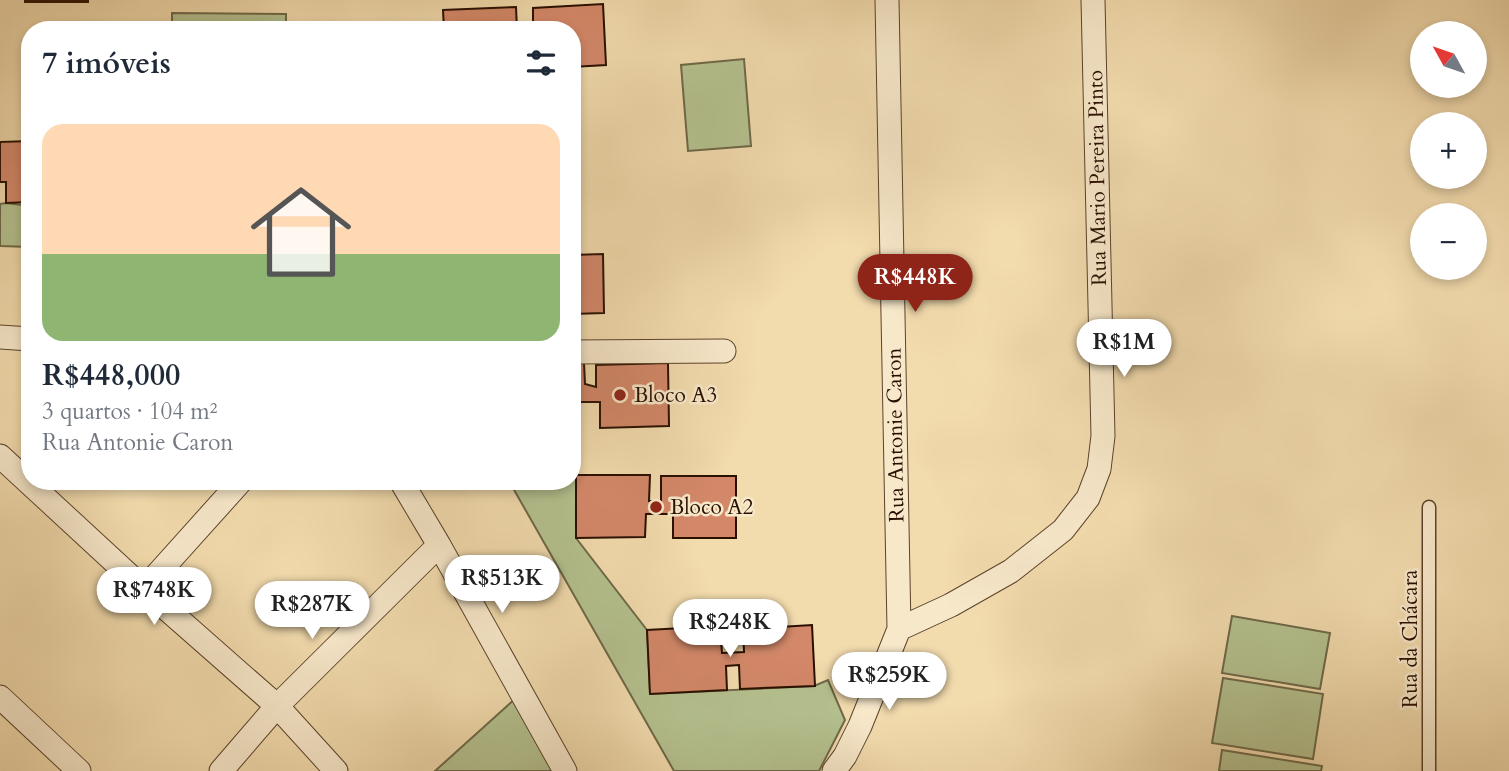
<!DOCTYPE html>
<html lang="pt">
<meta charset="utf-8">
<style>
:root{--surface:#fff;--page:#f6f6f7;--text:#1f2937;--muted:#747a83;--line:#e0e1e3;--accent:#8f2418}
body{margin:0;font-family:Cardo,serif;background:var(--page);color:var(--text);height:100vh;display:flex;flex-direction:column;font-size:26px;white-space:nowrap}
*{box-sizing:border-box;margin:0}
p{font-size:23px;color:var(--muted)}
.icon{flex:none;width:38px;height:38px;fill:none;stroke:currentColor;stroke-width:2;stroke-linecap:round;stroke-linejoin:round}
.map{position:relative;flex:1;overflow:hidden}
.sheet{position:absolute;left:21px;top:21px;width:560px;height:469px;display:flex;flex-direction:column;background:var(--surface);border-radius:28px;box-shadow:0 4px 10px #0003}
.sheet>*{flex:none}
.needle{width:46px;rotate:310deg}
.fabs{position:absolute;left:1410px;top:21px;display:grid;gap:14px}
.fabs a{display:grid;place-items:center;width:77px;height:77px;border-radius:50%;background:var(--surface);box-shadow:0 4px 10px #0003;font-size:35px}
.price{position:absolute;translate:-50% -60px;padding:0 16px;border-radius:24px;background:#fff;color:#222;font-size:23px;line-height:46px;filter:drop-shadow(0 2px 4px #0008)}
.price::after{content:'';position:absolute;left:50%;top:42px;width:21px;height:16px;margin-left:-10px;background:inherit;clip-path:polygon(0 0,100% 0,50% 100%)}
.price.active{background:var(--accent);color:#fff}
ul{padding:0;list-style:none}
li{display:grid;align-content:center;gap:14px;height:371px;padding:0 21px}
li+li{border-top:2px solid var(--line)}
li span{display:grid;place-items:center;height:217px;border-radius:21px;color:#555}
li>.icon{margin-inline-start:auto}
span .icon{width:126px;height:126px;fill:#fffc;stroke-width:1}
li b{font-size:30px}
h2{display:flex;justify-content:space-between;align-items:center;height:84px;padding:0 21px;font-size:30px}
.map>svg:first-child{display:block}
.green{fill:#b4c18f;stroke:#6e6848;stroke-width:2}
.building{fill:#d38869;stroke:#290f00;stroke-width:2}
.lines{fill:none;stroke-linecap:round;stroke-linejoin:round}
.lane-casing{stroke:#5b422b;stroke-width:15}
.street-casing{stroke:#5b422b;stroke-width:25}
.lane{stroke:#f7e8ca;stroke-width:12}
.street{stroke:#f7e8ca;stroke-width:23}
.poi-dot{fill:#8f2418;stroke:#f7e8ca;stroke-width:2.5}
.labels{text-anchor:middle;stroke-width:5;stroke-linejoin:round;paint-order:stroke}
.street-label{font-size:21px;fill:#290f00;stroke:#f7e8ca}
.poi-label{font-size:21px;fill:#290f00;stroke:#f7e8ca;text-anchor:start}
</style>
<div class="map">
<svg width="1509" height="771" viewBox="0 0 1509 771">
<rect width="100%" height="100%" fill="#f2dbad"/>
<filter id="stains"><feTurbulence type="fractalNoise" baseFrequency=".00286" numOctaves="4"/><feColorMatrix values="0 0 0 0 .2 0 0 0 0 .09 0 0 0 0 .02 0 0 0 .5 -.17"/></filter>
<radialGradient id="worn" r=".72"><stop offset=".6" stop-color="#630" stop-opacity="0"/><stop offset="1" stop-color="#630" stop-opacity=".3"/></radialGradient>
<path class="green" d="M 172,13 L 286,14 L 286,30 L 172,30 Z
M 744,59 L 751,146 L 688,151 L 681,65 Z
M 6,203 L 30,206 L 30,247 L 0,246 L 0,204 Z
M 572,472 L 576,475 L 576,538 L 647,630 L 650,694 L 814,686 L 828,680 L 845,720 L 819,771 L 674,771 L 509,481 L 572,481 Z
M 1232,616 L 1330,633 L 1320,689 L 1222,673 Z
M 1223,678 L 1323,694 L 1313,759 L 1212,743 Z
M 516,698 L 557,771 L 435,771 Z
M 1222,750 L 1322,766 L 1321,771 L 1219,771 Z"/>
<path class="building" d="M 25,0 L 88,0 L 88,2 L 25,2 Z
M 603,4 L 606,65 L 572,67 L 572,30 L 533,30 L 533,8 Z
M 516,7 L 517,30 L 444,30 L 443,10 Z
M 30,141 L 30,202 L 6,203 L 6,182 L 0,182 L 0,142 Z
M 603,254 L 604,313 L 572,314 L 572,255 Z
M 572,363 L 584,363 L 585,384 L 596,387 L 596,365 L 668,363 L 669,426 L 600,428 L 600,402 L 579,402 L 579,423 L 572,423 Z
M 576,475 L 650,475 L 649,501 L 661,501 L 661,476 L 736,476 L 736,538 L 673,538 L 673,514 L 646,514 L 645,537 L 576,538 Z
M 812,625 L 815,686 L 740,689 L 739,665 L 726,666 L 727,690 L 650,694 L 647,630 L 720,626 L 722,653 L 744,652 L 743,629 Z"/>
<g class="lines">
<g class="lane-casing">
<path id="lane" d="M 1429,771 L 1429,507"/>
</g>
<g class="street-casing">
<path id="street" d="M 0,337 L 30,339
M 572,352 L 724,351
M 0,456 L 144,589 L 277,706 L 336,771
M 401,481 L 439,545 L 565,771
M 144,589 L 241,481
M 899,629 L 951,605 L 1011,571 L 1063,530 L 1088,498 L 1099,469 L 1103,436 L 1093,0
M 0,697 L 79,771
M 221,771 L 277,706 L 439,545
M 834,771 L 845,756 L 860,726 L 899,629 L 887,0"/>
</g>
<use href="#lane" class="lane"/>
<use href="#street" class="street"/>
</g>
<g class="poi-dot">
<circle cx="620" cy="395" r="7"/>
<circle cx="656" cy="507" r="7"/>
</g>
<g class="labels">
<g class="street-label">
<text transform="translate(1097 178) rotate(-91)" y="7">Rua Mario Pereira Pinto</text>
<text transform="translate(895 435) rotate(-91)" y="7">Rua Antonie Caron</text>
<text transform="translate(1410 639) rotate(-90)" y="7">Rua da Chácara</text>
</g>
<g class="poi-label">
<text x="634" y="402">Bloco A3</text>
<text x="670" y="514">Bloco A2</text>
</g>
</g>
<rect width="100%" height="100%" filter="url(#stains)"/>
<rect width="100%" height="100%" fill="url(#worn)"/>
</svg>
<div class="fabs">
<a><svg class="needle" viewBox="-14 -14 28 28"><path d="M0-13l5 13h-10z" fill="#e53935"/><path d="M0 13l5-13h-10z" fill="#747a83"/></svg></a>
<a>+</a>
<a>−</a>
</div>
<b class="price active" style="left:915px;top:314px">R$448K</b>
<b class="price" style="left:1124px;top:379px">R$1M</b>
<b class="price" style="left:502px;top:615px">R$513K</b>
<b class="price" style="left:154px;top:627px">R$748K</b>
<b class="price" style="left:312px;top:641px">R$287K</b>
<b class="price" style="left:730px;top:659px">R$248K</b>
<b class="price" style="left:889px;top:712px">R$259K</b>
<section class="sheet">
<h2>7 imóveis<svg class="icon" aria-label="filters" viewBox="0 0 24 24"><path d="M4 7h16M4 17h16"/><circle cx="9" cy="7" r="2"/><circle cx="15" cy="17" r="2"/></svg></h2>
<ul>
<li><span style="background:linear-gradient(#ffd9b3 60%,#8fb573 0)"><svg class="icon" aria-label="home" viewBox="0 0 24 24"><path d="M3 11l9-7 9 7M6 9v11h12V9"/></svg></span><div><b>R$448,000</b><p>3 quartos · 104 m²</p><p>Rua Antonie Caron</p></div></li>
</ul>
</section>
</div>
